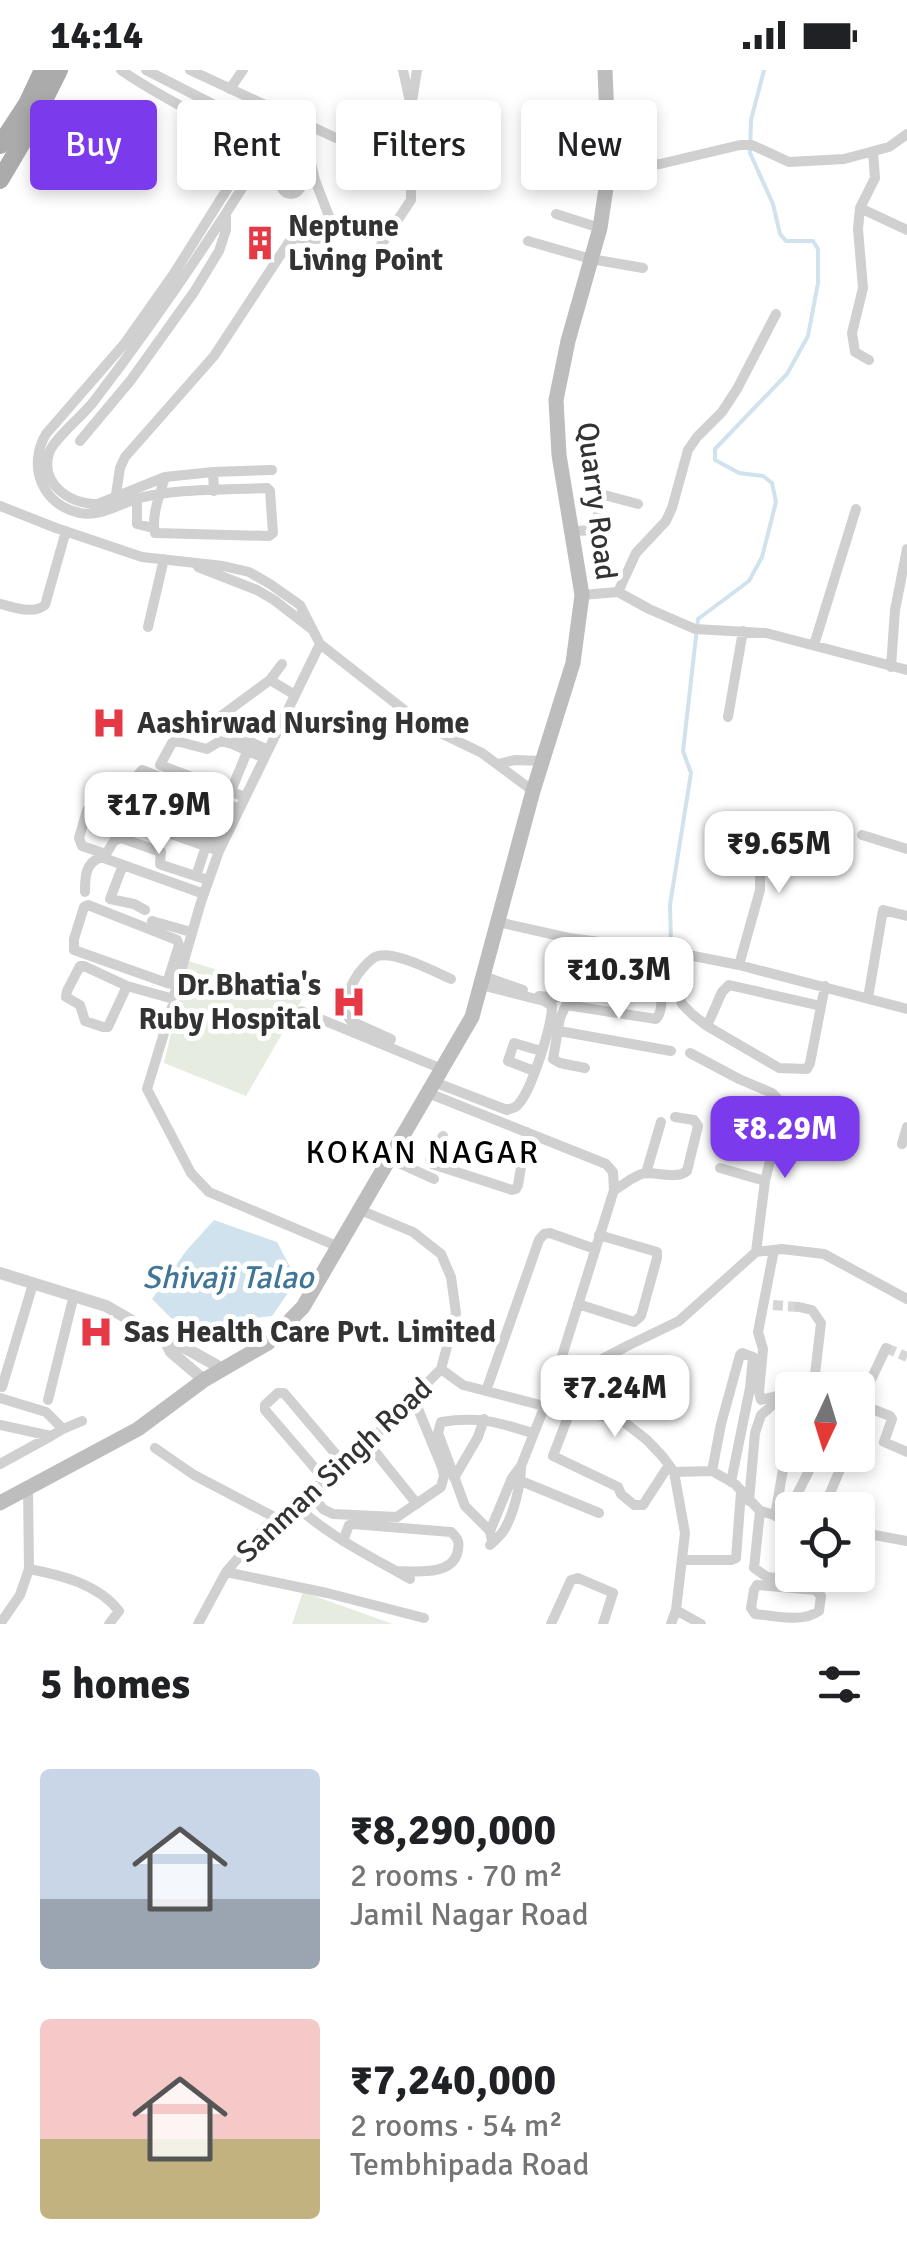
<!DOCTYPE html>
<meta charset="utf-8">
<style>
:root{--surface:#fff;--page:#f6f6f6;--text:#202124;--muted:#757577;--accent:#7c3aed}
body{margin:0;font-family:Signika,sans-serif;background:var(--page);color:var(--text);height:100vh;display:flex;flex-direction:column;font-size:38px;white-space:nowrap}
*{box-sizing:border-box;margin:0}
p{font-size:32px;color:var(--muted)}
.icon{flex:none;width:55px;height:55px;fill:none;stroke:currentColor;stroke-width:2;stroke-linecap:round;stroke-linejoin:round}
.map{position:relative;height:1554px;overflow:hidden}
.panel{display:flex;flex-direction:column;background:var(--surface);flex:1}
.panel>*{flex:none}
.top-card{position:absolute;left:30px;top:30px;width:848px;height:90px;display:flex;gap:20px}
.needle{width:65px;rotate:184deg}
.tools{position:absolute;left:775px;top:1302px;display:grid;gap:20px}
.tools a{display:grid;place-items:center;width:100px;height:100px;border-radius:10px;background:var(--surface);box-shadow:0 5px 15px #0003;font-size:50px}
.price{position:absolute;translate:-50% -85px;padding:0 22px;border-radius:20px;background:#fff;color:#222;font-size:32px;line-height:65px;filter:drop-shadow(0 2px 5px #0008)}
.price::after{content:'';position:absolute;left:50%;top:60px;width:30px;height:22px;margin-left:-15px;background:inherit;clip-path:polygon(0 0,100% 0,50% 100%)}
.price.selected{background:var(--accent);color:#fff}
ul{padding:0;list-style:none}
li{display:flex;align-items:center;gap:30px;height:250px;padding:0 40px}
li span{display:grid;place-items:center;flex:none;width:280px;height:200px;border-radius:10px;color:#555}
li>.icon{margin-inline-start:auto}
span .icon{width:120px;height:120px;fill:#fffc;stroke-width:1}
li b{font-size:42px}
h2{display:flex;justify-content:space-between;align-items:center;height:120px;padding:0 40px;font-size:42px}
.tag{padding:0 35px;border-radius:10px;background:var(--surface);box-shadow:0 5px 15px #0003;font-size:35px;line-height:90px}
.tag.selected{background:var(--accent);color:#fff}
.status{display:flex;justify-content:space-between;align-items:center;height:70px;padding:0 50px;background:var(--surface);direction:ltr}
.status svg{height:28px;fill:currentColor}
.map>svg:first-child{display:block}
.green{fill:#e6ecdf}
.water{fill:#cfe2ee}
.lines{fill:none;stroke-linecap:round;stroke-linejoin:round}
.stream{stroke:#cfe2ee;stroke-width:4}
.minor-tunnel{stroke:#d6d6d6;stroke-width:10;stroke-dasharray:10 5;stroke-linecap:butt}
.minor{stroke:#d0d0d0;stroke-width:10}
.tertiary{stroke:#d0d0d0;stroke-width:12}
.secondary{stroke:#bdbdbd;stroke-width:15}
.primary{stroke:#ababab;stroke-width:18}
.labels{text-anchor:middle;stroke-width:10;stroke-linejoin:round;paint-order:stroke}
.poi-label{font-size:30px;font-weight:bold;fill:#333;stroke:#fff;text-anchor:start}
.street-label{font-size:30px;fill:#333;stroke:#fff}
.neighbourhood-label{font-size:32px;letter-spacing:2.5px;fill:#000;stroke:#fff}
.water-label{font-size:32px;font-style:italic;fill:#3f7597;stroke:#fff}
</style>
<div class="status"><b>14:14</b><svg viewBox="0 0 49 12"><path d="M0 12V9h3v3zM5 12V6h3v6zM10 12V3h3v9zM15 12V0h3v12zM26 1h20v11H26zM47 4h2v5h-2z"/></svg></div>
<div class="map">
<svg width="907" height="1554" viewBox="0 0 907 1554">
<rect width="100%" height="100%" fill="#fff"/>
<path class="green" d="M 188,891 L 304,926 L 246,1026 L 164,993 Z
M 303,1522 L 393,1554 L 292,1554 Z"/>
<path class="water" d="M 214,1150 L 277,1172 L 297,1210 L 272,1246 L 253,1248 L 237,1266 L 171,1248 L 152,1229 L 186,1181 Z"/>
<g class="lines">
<path class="stream" d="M 671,874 L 670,835 L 691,703 L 683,681 L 698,549 L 749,511 L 762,487 L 776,432 L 772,413 L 763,406 L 739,403 L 715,390 L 715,379 L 787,304 L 808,266 L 818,213 L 818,179 L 813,171 L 786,171 L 780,164 L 773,134 L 750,83 L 751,50 L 764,0"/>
<path class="minor-tunnel" d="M 773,1235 L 799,1237
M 886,1278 L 907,1287
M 862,1335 L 861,1331 L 869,1314"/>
<path class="minor" d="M 121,0 C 161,29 209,46 245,80
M 146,0 L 238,47 L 246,54 L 257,79 L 270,63
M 190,0 L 336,68
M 403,0 L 410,32
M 230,19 L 243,0
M 553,36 L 607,35
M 527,71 L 609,73
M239 91a13 13 0 1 1 26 0a13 13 0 1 1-26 0Z
M 263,83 L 283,96 L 287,105
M 609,85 L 647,94 L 660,94 L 740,75 L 752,75 L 789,92 L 844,89 L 889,77 L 907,64
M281 114a10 10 0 1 1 20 0a10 10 0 1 1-20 0Z
M 860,138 L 907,160
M 556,144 L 600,158
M 528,171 L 591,189 L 643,198
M 381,175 L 411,130 L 411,38 L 417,0
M 869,290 L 855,282 L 852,263 L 863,218 L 858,159 L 860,138 L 875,108 L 873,82
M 80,371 L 131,310 L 194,222 L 219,181 L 226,160 L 226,144
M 213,402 L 272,400
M 165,407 C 160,424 151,446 155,463 L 269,466 L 273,463 L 270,421 L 267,418 C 227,420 171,418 133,430 C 117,436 97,447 80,443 C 42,435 27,396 46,364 L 125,273 L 173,205 L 241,97
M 214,421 L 213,402 L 165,407 L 98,434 C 69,434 40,414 49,383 C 53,369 84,345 94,331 C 150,258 202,182 251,104 L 282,109
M 137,429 L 137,454 L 153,458
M 115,431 L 120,398 L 125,387 L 214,286 L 289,172 L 295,168 L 318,169 L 329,160 L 330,149 L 315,110 L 309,85 L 238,47
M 0,436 L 56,458 L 142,487 L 223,496 L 249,502 L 270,514 L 300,535 L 320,574 L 422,654 L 482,683 L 533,721
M 572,461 L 599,460 L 597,423 L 638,434
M 198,497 L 257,520 L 274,530 L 313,560
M 618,522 L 636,483 L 666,451 L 672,438 L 688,380 L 697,367 L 722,342 L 737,319 L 776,244
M 582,525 L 618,522 L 649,539 L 695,559 L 766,563 L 907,600
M 0,534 C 14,537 33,545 45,535 L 66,461
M 148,557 L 164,489
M 814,575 L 856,439
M 891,597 L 895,540 L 907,479
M 270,610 L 295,625
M 728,647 L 743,561
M 268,680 L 220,658 L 218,651 L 221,646 L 270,610 L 282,594
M 498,694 L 515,690 L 542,691
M 231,721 L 247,682
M 245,727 L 160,695 L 172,673 L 176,671 L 207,679 L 220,671 L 232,674 L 264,688
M 862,765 L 907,779
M 223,772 L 183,760 L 185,744 L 158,734 L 152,746 L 148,747 L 125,739 L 123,737 L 136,707 L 142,700 L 239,739
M 123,795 L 110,829 L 134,834 L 145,840
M 196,806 L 206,776
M 208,810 L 162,795 L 160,794 L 161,782 L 121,768 L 114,771 L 106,784 L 82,776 L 79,768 L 87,740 L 96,737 L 219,781
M 85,822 C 85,807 85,793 101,787 L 204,824
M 152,851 L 191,862
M 498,852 L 569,868 L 668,881 L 739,895 L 907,939
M 583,870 L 574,904 L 659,919 C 663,926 662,943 656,949 L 566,935 L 560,948 L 553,989 L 560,993 L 585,998
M 680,883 L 678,923 L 682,934 L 693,945 L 707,956 L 779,998 L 807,999 L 810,993 L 825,916
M 739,895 L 760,820 L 760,800 L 779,746
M 80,896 L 84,896 L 127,916 L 108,957 L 103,957 L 85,951 L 80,935 L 66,927 L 67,921 Z
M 483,906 L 523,920
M 167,913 L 179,875 L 177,870 L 88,835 L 84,837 L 74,869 L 74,880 L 167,913 L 178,916
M 127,916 L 170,928 L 174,925 L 201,832 L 219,781 L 320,574
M 539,926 L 555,928 L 560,924 L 569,868
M 868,928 L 883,840 L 907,846
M 172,937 L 147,1019 L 191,1103 L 209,1122 L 339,1177
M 301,941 L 442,999
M 707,956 L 722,922 L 729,915 L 821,936
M 559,961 L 671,981
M 387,976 L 391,969 L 351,951 L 344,941 C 346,927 350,916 358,904 C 363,898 368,891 375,887 C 392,879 433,901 451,909
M 690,983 L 739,1009 L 772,1023 L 777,1028 L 779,1034 L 772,1083 L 765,1111
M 534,1001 L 508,991 L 514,973 L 541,981
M 434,1012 L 507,1040 C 515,1037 516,1038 521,1031 C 533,1014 552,956 552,936 L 544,931 L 481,915
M 428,1023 L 606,1094 L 613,1102 L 614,1120 L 553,1315
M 443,1066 L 430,1090 L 432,1094 L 512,1120 L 516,1119 L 518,1115 L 527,1062
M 902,1074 L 907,1057
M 390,1089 L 434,1109
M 720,1098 L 765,1111 L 756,1182
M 646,1103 C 659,1103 677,1109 687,1101 L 698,1056 L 694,1050 L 675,1047
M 614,1120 C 624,1115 635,1104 646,1103 L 661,1052
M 774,1180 L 758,1262 L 763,1279 L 759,1322 L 761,1330 L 792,1322
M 578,1234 L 634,1252 L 641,1246 L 657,1188 L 657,1182 L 599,1165
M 799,1237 L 812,1240 L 821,1253 L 814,1313 L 811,1317 L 800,1320
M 441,1299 L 463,1315 L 544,1336 L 575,1339 L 624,1352 L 647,1370 L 663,1387 L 674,1402 L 685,1463 L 676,1540 L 671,1554
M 869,1314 L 886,1278
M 2,1317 L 33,1214
M 486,1321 L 539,1170 L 544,1164 L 550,1163 L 595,1179
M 0,1328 L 46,1342 L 63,1359 L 82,1351
M 48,1330 L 74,1225
M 862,1335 L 890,1346 L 892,1349 L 884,1372 L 907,1382
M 571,1339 L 553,1386 L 618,1417 L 621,1424 L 634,1435 L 643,1435 L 669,1395
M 0,1355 L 51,1366 L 63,1359
M 368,1373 L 417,1434
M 155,1378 L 194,1405 L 276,1448
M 0,1394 L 51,1366
M 712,1401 L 721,1354 L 740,1285 L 742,1283 L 753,1287 L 750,1318 L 731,1412
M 674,1402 L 712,1401 L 735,1414 L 760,1441 L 792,1450
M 454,1408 L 478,1367 L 484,1349
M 325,1410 L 265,1340 L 265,1335 L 278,1323 L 284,1323 L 345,1395
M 521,1411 L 599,1443
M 309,1422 L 323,1439 L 333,1444 L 397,1447 L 441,1417 L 444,1406 L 442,1397 L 413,1327
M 749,1431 L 755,1363 L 761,1345 L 782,1327
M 294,1434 C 328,1466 370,1486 410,1509
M 823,1440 L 846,1385
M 760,1441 L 754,1498 L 767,1507 L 800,1510
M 775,1446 L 786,1382 L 792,1374
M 785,1448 L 817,1385
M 490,1461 L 465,1436 L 438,1363 L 441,1352 C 477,1346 498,1352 532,1363
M 858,1462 L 907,1471
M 343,1471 L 349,1455 L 353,1454 L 451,1462 C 459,1469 460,1473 457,1484 C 450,1506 415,1501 396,1501
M 492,1471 L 490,1461 L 512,1408 L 521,1396 L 553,1315 L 627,1276 L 679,1251 L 756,1182 L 782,1179 L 824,1184 L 907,1229
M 490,1475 C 494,1471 498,1468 502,1463 C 513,1448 521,1414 521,1397
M 682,1490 L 731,1490 L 736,1488 L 741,1422
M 29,1499 C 61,1505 98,1514 119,1541 L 109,1554
M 226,1502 L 327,1523 L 424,1548
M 757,1515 L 816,1520 L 821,1526 L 819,1541 C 802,1553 776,1546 755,1544 L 751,1538 L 754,1520 Z
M 676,1540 L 701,1554
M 0,1554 L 20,1525 L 29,1499 L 28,1418
M 198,1554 L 226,1502 L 266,1456 L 352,1389 L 441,1299 L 456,1243 L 451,1207 L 441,1184 L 413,1162 L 360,1140
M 551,1554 L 571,1510 L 578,1508 L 613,1523 L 603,1554"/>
<path class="tertiary" d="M 0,1203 L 106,1236 L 165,1270 L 171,1282 L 204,1310
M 165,1270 L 178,1274 L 223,1299"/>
<path class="secondary" d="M 0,1433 L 138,1359 L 204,1310 L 268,1273 L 303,1237 L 472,947 L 533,721 L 573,593 L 582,525 L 559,385 L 556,330 L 568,271 L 600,158 L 609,98 L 605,0"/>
<path class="primary" d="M 0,75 L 27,34 L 43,0
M 0,110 L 26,66 L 59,0"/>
</g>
<defs>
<g id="building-bare" transform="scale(2.7)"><path d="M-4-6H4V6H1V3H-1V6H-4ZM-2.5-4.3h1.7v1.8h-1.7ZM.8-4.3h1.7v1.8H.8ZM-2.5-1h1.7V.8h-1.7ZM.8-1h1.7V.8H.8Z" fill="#e63946" stroke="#fff" stroke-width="2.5" paint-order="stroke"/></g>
<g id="hospital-bare" transform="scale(2.7)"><path d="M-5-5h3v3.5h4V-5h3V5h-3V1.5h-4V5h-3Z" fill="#e63946" stroke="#fff" stroke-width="2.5" paint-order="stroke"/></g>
</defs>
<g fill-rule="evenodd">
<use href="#building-bare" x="260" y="173"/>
<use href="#hospital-bare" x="109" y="653"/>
<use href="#hospital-bare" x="349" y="932"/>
<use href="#hospital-bare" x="96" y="1262"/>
</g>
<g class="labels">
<g class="poi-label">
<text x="288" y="166">Neptune<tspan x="288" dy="34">Living Point</tspan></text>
<text x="137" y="663">Aashirwad Nursing Home</text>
<text x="321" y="925" text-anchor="end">Dr.Bhatia's<tspan x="321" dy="34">Ruby Hospital</tspan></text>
<text x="124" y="1272">Sas Health Care Pvt. Limited</text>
</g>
<g class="street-label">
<text transform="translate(597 431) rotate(83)" y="10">Quarry Road</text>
<text transform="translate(334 1400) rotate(-43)" y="10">Sanman Singh Road</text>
</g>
<g class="neighbourhood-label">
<text x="423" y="1093">KOKAN NAGAR</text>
</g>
<g class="water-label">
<text x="228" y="1218">Shivaji Talao</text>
</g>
</g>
</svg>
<div class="tools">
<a><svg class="needle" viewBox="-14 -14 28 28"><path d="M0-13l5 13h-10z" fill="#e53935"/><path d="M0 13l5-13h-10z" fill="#757577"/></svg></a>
<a><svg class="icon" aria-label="locate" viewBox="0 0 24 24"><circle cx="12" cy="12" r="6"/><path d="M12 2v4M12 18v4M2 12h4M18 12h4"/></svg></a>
</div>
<b class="price" style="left:159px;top:787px">₹17.9M</b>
<b class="price" style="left:779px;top:826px">₹9.65M</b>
<b class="price" style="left:619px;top:952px">₹10.3M</b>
<b class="price selected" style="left:785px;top:1111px">₹8.29M</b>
<b class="price" style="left:615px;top:1370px">₹7.24M</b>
<div class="top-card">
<a class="tag selected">Buy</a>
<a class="tag">Rent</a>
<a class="tag">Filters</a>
<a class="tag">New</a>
</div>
</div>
<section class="panel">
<h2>5 homes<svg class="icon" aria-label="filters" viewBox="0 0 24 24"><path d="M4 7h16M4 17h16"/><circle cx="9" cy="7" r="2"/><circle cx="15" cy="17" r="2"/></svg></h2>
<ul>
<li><span style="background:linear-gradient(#c9d6e8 65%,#9aa5b1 0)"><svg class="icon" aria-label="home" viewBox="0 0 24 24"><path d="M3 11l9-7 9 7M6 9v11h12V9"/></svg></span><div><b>₹8,290,000</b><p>2 rooms · 70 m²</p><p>Jamil Nagar Road</p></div></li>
<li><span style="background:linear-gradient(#f6c9c9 60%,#c2b280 0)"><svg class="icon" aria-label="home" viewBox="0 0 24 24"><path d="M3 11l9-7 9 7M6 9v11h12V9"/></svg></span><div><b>₹7,240,000</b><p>2 rooms · 54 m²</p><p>Tembhipada Road</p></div></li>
</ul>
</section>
